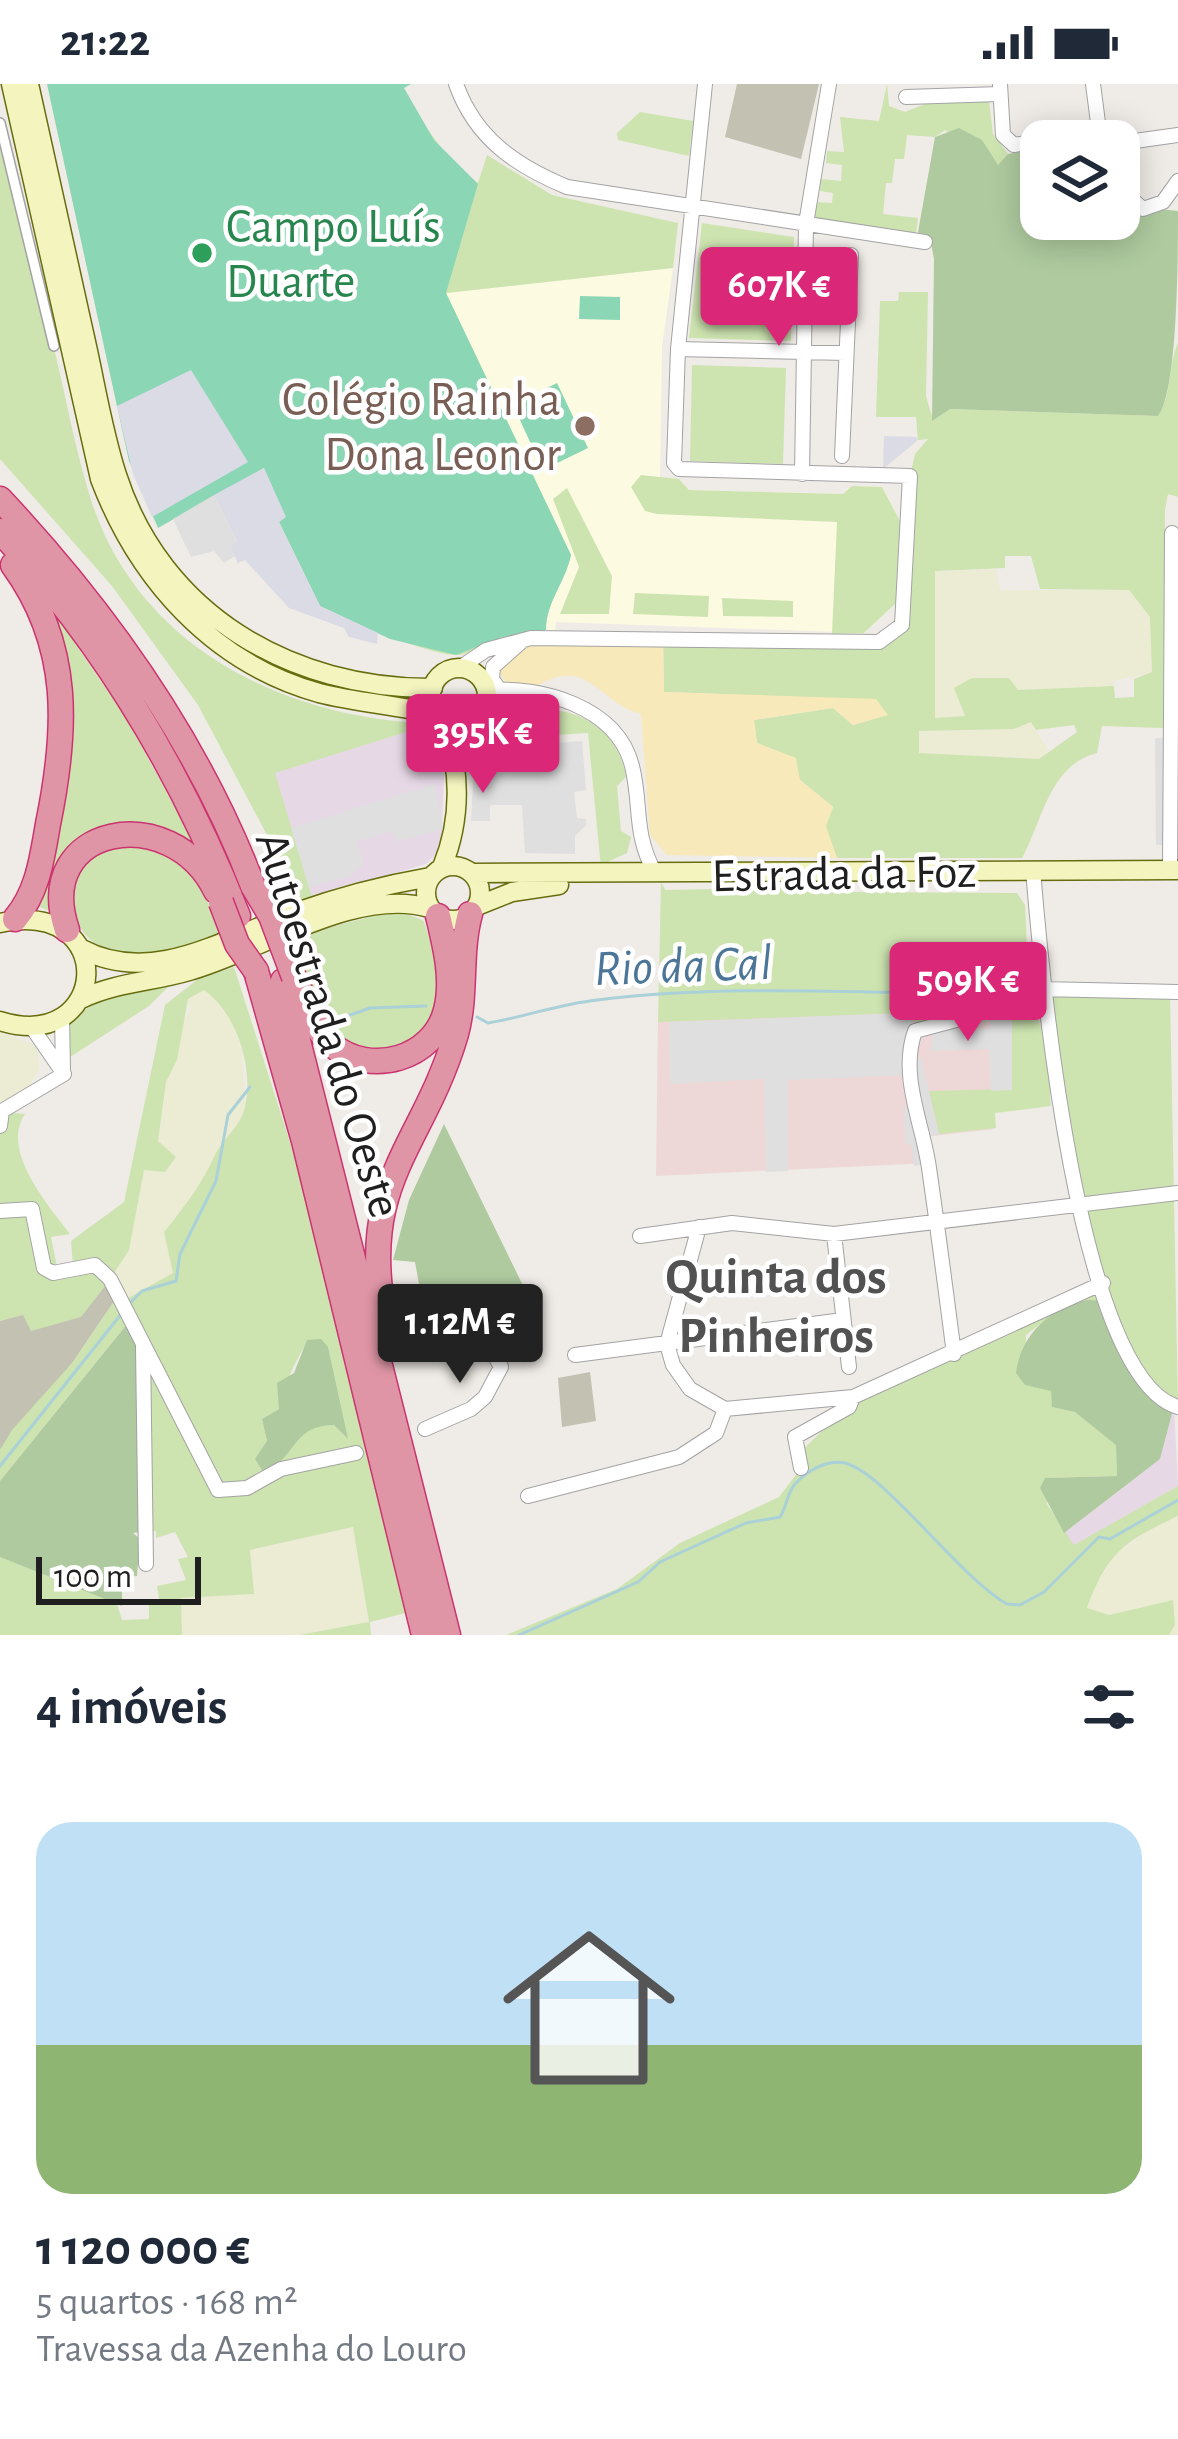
<!DOCTYPE html>
<html lang="pt">
<meta charset="utf-8">
<style>
:root{--surface:#fff;--page:#f6f6f7;--text:#1f2937;--muted:#747a83;--line:#e0e1e3;--accent:#db2777}
body{margin:0;font-family:"Alegreya Sans",sans-serif;background:var(--page);color:var(--text);height:100vh;display:flex;flex-direction:column;font-size:45px;white-space:nowrap}
*{box-sizing:border-box;margin:0}
p{font-size:39px;color:var(--muted)}
.icon{flex:none;width:66px;height:66px;fill:none;stroke:currentColor;stroke-width:2;stroke-linecap:round;stroke-linejoin:round}
.map{position:relative;height:1551px;overflow:hidden}
.drawer{display:flex;flex-direction:column;background:var(--surface);flex:1}
.drawer>*{flex:none}
.controls{position:absolute;left:1020px;top:36px;display:grid;gap:24px}
.controls a{display:grid;place-items:center;width:120px;height:120px;border-radius:24px;background:var(--surface);box-shadow:0 6px 30px #0003;font-size:60px}
.scale{position:absolute;left:36px;bottom:30px;width:165px;box-sizing:border-box;padding-left:12px;border:6px solid #1f1f1f;border-top:0;font-size:33px;line-height:42px;white-space:nowrap;color:#1f1f1f;-webkit-text-stroke:9px #fff;paint-order:stroke}
.price{position:absolute;translate:-50% -102px;padding:0 27px;border-radius:12px;background:var(--accent);color:#fff;font-size:39px;line-height:78px;filter:drop-shadow(0 3px 6px #0008)}
.price::after{content:'';position:absolute;left:50%;top:72px;width:36px;height:27px;margin-left:-18px;background:inherit;clip-path:polygon(0 0,100% 0,50% 100%)}
.price.selected{background:#222;color:#fff}
ul{padding:0;list-style:none}
li{display:grid;align-content:center;gap:24px;height:636px;padding:0 36px}
li+li{border-top:3px solid var(--line)}
li span{display:grid;place-items:center;height:372px;border-radius:36px;color:#555}
li>.icon{margin-inline-start:auto}
span .icon{width:216px;height:216px;fill:#fffc;stroke-width:1}
li b{font-size:51px}
h2{display:flex;justify-content:space-between;align-items:center;height:144px;padding:0 36px;font-size:51px}
.status{display:flex;justify-content:space-between;align-items:center;height:84px;padding:0 60px;background:var(--surface);direction:ltr}
.status svg{height:33px;fill:currentColor}
.map>svg:first-child{display:block}
.commercial{fill:#eed7d7}
.industrial{fill:#e7d8e5}
.education{fill:#fcfbe1}
.construction{fill:#c3c2b2}
.farmland{fill:#ebecd3}
.grass{fill:#cde4b0;fill-rule:evenodd}
.forest{fill:#aeca9e}
.sand{fill:#f8e9ba}
.pitch{fill:#8bd7b5}
.parking{fill:#dfdfdf}
.plaza{fill:#dadbe4}
.lines{fill:none;stroke-linecap:round;stroke-linejoin:round}
.stream{stroke:#aad0d8;stroke-width:3}
.pedestrian-casing{stroke:#a3a3a3;stroke-width:12}
.minor-casing{stroke:#a3a3a3;stroke-width:16}
.secondary-casing{stroke:#676d0f;stroke-width:21}
.motorway-casing{stroke:#cb3470;stroke-width:27}
.pedestrian{stroke:#fff;stroke-width:9}
.minor{stroke:#fff;stroke-width:14}
.secondary{stroke:#f4f4bf;stroke-width:18}
.motorway{stroke:#df95a6;stroke-width:24}
.motorway-bridge-casing{stroke:#cb3470;stroke-width:27;stroke-linecap:butt}
.motorway-bridge{stroke:#df95a6;stroke-width:24}
.leisure-dot{fill:#2e9e5b;stroke:#fff;stroke-width:4.5}
.education-dot{fill:#8d6e63;stroke:#fff;stroke-width:4.5}
.labels{text-anchor:middle;stroke-width:9;stroke-linejoin:round;paint-order:stroke}
.leisure-label{font-size:48px;fill:#27864d;stroke:#fff;text-anchor:start}
.education-label{font-size:48px;fill:#785e54;stroke:#fff;text-anchor:end}
.street-label{font-size:48px;fill:#1f1f1f;stroke:#fff}
.water-label{font-size:51px;font-style:italic;fill:#4c7697;stroke:#fff}
.neighbourhood-label{font-size:51px;font-weight:bold;fill:#525252;stroke:#fff}
</style>
<div class="status"><b>21:22</b><svg viewBox="0 0 49 12"><path d="M0 12V9h3v3zM5 12V6h3v6zM10 12V3h3v9zM15 12V0h3v12zM26 1h20v11H26zM47 4h2v5h-2z"/></svg></div>
<div class="map">
<svg width="1178" height="1551" viewBox="0 0 1178 1551">
<rect width="100%" height="100%" fill="#efebe6"/>
<path class="commercial" d="M 1006,906 L 1034,921 L 1044,934 L 1053,1010 L 996,1020 L 993,1045 L 924,1053 L 929,1079 L 656,1092 L 658,934 Z"/>
<path class="industrial" d="M 419,644 L 427,645 L 445,671 L 441,764 L 426,780 L 312,813 L 274,688 Z
M 1174,1322 L 1178,1402 L 1074,1462 L 1064,1449 L 1160,1375 Z"/>
<path class="education" d="M 673,184 L 662,263 L 660,394 L 679,395 L 689,406 L 843,410 L 852,402 L 882,403 L 900,437 L 896,519 L 864,549 L 556,538 L 555,546 L 546,546 L 546,523 L 446,209 Z"/>
<path class="construction" d="M 737,0 L 819,0 L 801,75 L 725,53 Z
M 110,1195 L 119,1210 L 73,1278 L 0,1366 L 0,1237 Z
M 590,1288 L 596,1337 L 562,1343 L 558,1294 Z"/>
<path class="farmland" d="M 996,485 L 1000,506 L 1129,506 L 1150,533 L 1153,589 L 1115,596 L 1114,602 L 1017,606 L 1009,594 L 959,620 L 966,632 L 935,635 L 935,487 Z
M 1031,638 L 1049,667 L 1039,675 L 919,669 L 919,647 L 1014,645 Z
M 204,905 L 226,922 L 242,967 L 246,1026 L 215,1072 L 211,1090 L 164,1148 L 174,1189 L 123,1217 L 108,1192 L 129,1166 L 144,1085 L 158,1057 L 166,998 L 177,976 L 179,944 L 190,926 L 187,916 Z
M 0,948 L 37,962 L 39,973 L 39,986 L 27,1005 L 0,1018 Z
M 1178,1432 L 1178,1551 L 1169,1551 L 1175,1541 L 1173,1516 L 1109,1531 L 1087,1525 L 1103,1480 L 1147,1447 Z
M 354,1443 L 369,1539 L 299,1551 L 182,1551 L 181,1514 L 253,1510 L 249,1466 Z"/>
<path class="grass" d="M 887,0 L 889,22 L 905,28 L 925,20 L 989,17 L 993,50 L 1008,70 L 998,82 L 945,46 L 935,53 L 907,51 L 904,75 L 895,75 L 892,99 L 886,99 L 883,130 L 918,134 L 916,149 L 815,135 L 816,118 L 832,119 L 833,109 L 820,107 L 821,95 L 841,97 L 842,81 L 826,79 L 827,67 L 844,68 L 840,33 L 879,37 Z
M 49,9 L 178,16 L 426,43 L 450,76 L 478,99 L 487,71 L 552,111 L 678,139 L 673,184 L 446,209 L 571,471 C 565,499 546,518 546,546 C 515,550 492,560 464,570 C 441,578 345,534 320,522 L 330,477 L 192,288 L 117,322 Z
M 640,28 L 693,37 L 689,72 L 618,56 L 617,49 Z
M 0,37 C 19,117 38,197 57,277 C 68,324 77,373 92,419 C 139,561 279,631 419,639 L 419,644 L 275,689 L 312,813 L 302,817 L 198,621 L 112,502 L 0,375 Z
M 702,139 L 794,153 L 791,257 L 689,254 Z
M 899,208 L 928,208 L 926,312 L 933,336 L 949,325 L 1158,332 C 1172,309 1168,284 1178,258 L 1178,413 L 1168,410 L 1165,425 L 1163,644 L 1102,642 L 1097,669 C 1049,681 1043,736 1022,774 L 837,774 L 825,742 L 833,723 L 800,696 L 795,674 L 757,659 L 754,636 L 833,624 L 853,641 L 887,631 L 876,616 L 664,608 L 663,556 L 879,558 L 902,541 L 910,392 L 915,370 L 928,355 L 918,356 L 916,333 L 876,333 L 880,217 L 898,217 ZM 1005,472 L 1031,472 L 1040,505 L 1129,506 L 1150,533 L 1152,588 L 1134,595 L 1134,613 L 1115,614 L 1114,602 L 1018,606 L 1009,594 L 972,594 L 954,604 L 965,632 L 935,634 L 935,487 L 1005,484 ZM 1031,638 L 1036,646 L 1074,641 L 1077,648 L 1039,675 L 919,669 L 919,647 L 1014,645 Z
M 692,281 L 786,284 L 783,380 L 690,377 Z
M 641,391 L 679,395 L 689,406 L 843,410 L 852,402 L 882,403 L 900,437 L 896,519 L 864,549 L 832,550 L 837,438 L 657,430 L 645,427 L 631,403 Z
M 567,404 L 612,492 L 609,530 L 560,530 L 579,483 L 553,415 Z
M 635,509 L 709,512 L 708,533 L 633,530 Z
M 42,511 L 126,634 L 201,771 L 154,741 L 107,743 L 51,806 L 50,827 L 37,822 L 61,715 Z
M 722,514 L 793,517 L 793,533 L 723,532 Z
M 538,625 C 584,625 618,647 626,693 L 617,702 L 621,747 L 631,753 L 627,769 L 601,781 L 600,774 L 588,649 L 472,656 L 506,631 Z
M 150,760 L 194,791 L 224,850 C 159,875 89,896 66,811 C 92,766 100,764 150,760 Z
M 661,798 L 665,806 L 853,802 L 854,808 L 1017,809 L 1025,821 L 1028,887 L 959,932 L 918,940 L 907,929 L 658,938 Z
M 377,831 L 405,829 L 424,837 L 442,895 L 433,939 L 399,967 L 355,967 L 325,941 L 289,854 Z
M 234,883 L 297,1080 L 406,1529 L 370,1538 L 371,1551 L 299,1551 L 369,1538 L 353,1443 L 250,1466 L 254,1510 L 181,1514 L 182,1551 L 0,1551 L 0,1473 L 117,1520 L 122,1536 L 149,1535 L 149,1515 L 159,1515 L 157,1502 L 186,1496 L 178,1475 L 188,1473 L 175,1448 L 156,1454 L 156,1447 L 146,1447 L 131,1235 L 0,1397 L 0,1366 L 12,1346 L 73,1278 L 119,1210 L 123,1217 L 173,1189 L 164,1148 C 185,1122 202,1100 215,1071 C 223,1055 242,1040 245,1023 C 254,982 236,929 204,906 L 188,915 L 177,976 L 166,998 L 158,1057 L 176,1073 L 165,1088 L 144,1086 L 129,1166 L 109,1197 L 81,1233 L 31,1247 L 23,1231 L 0,1237 L 0,1028 L 25,1030 C 0,1066 48,1121 70,1150 L 51,1153 L 57,1183 L 73,1181 L 71,1157 L 124,1118 L 165,921 L 198,895 ZM 306,1260 L 328,1263 L 346,1353 L 334,1341 C 306,1342 300,1351 285,1373 L 255,1376 L 267,1357 L 262,1335 L 279,1325 C 285,1300 293,1281 306,1260 Z
M 171,900 L 149,922 L 67,975 L 67,941 L 100,914 Z
M 1053,908 L 1170,908 L 1178,1323 L 1145,1303 L 1074,1119 L 1049,917 Z
M 1011,918 C 1054,922 1047,988 1051,1022 L 995,1029 L 996,1044 L 939,1050 L 929,1007 L 1012,1005 Z
M 1102,1202 L 1106,1216 L 1057,1227 L 1026,1251 L 1025,1301 L 1051,1306 L 1053,1323 L 1075,1328 L 1116,1360 L 1117,1392 L 1046,1394 L 1047,1420 L 1074,1461 L 1178,1402 L 1178,1432 C 1125,1457 1107,1468 1087,1524 L 1109,1531 L 1173,1516 L 1175,1541 L 1169,1551 L 506,1551 L 617,1505 L 680,1459 L 779,1413 L 801,1384 L 799,1369 L 856,1315 Z"/>
<path class="forest" d="M 959,44 L 982,56 L 998,81 L 1008,70 L 1041,64 L 1041,135 L 1119,135 L 1119,104 L 1141,123 L 1178,127 C 1178,167 1178,308 1158,332 L 950,325 L 932,337 L 934,175 L 931,159 L 918,148 L 935,53 Z
M 444,1040 L 530,1216 L 497,1237 L 473,1204 L 465,1217 L 426,1238 L 415,1178 L 393,1176 L 409,1116 Z
M 1088,1216 L 1109,1217 L 1134,1287 L 1174,1322 L 1160,1375 L 1064,1449 L 1040,1404 L 1045,1394 L 1117,1392 L 1116,1361 L 1075,1328 L 1052,1323 L 1051,1307 L 1025,1301 L 1016,1289 C 1021,1251 1049,1224 1088,1216 Z
M 132,1234 L 143,1256 L 146,1447 L 133,1449 L 140,1455 L 137,1492 L 122,1494 L 122,1522 L 0,1473 L 0,1397 Z
M 321,1255 L 328,1263 L 348,1355 L 334,1341 C 288,1342 298,1378 262,1386 L 255,1375 L 267,1357 L 262,1335 L 279,1325 L 277,1299 L 294,1289 L 307,1256 Z"/>
<path class="sand" d="M 531,554 L 663,556 L 664,608 L 876,615 L 888,631 L 853,641 L 833,624 L 754,636 L 757,659 L 796,674 L 800,696 L 833,723 L 826,742 L 837,774 L 667,771 L 650,751 L 641,630 C 598,619 588,569 534,604 L 505,598 L 499,587 Z"/>
<path class="pitch" d="M 47,0 L 411,0 L 404,4 L 434,56 L 478,100 L 446,209 L 571,471 C 565,499 546,518 546,546 L 502,553 L 456,571 L 390,555 L 320,522 L 279,438 L 285,433 L 264,384 L 158,444 L 129,377 Z
M 580,212 L 620,213 L 620,236 L 579,235 Z
M 557,299 L 588,364 L 543,386 L 513,321 Z"/>
<path class="parking" d="M 214,411 L 237,459 L 230,462 L 235,472 L 224,479 L 214,467 L 191,473 L 173,435 Z
M 1155,654 L 1164,654 L 1164,761 L 1156,761 Z
M 582,657 L 586,706 L 574,708 L 577,734 L 586,735 L 586,741 L 575,752 L 575,770 L 525,769 L 522,721 L 490,721 L 490,737 L 471,737 L 475,665 Z
M 435,700 L 443,745 L 396,758 L 392,747 L 357,757 L 363,780 L 350,792 L 309,803 L 291,744 Z
M 1012,925 L 1012,1006 L 991,1007 L 989,965 L 930,967 L 934,945 L 990,945 L 990,926 Z
M 908,929 L 915,947 L 910,976 L 921,974 L 939,1050 L 923,1054 L 929,1079 L 914,1082 L 911,1061 L 905,1059 L 904,1024 L 916,1024 L 910,991 L 788,996 L 788,1087 L 766,1088 L 764,995 L 670,1000 L 669,938 Z"/>
<path class="plaza" d="M 191,286 L 248,378 L 152,433 L 133,390 L 117,322 Z
M 884,352 L 916,353 L 918,356 L 883,385 Z
M 264,384 L 286,433 L 279,438 L 320,522 L 378,549 L 377,560 L 349,553 L 344,544 L 289,524 L 245,476 L 238,479 L 230,462 L 237,458 L 214,411 Z"/>
<g class="lines">
<path class="stream" d="M 477,933 L 488,939 C 524,933 560,920 597,916 C 718,901 845,908 968,910
M 339,935 L 370,924 L 426,922
M 129,1220 L 142,1207 L 176,1197 L 180,1170 L 216,1097 L 228,1031 L 250,1003
M 0,1382 L 122,1229
M 519,1551 L 638,1498 L 660,1478 L 695,1462 L 746,1439 L 780,1433 C 787,1422 787,1409 795,1400 C 807,1387 827,1375 845,1379 C 885,1389 959,1493 1007,1520 L 1020,1521 L 1044,1508 L 1099,1453 L 1110,1455 L 1178,1416"/>
<g class="pedestrian-casing">
<path id="pedestrian" d="M 0,39 L 54,262"/>
</g>
<g class="minor-casing">
<path id="minor" d="M 456,0 C 475,54 516,82 567,103 L 925,158
M 1000,0 L 1003,51 L 1014,61 L 1099,48 L 1135,57 L 1178,51
M 1093,0 L 1100,54
M 906,13 L 1000,10
M 1119,104 L 1143,125 L 1163,118 L 1178,97
M 678,265 L 846,269
M 842,372 L 851,171
M 802,390 L 806,140 L 829,0
M 1172,449 L 1171,630 L 1178,630
M 458,585 L 486,566 L 531,554 L 879,558 L 902,541 L 910,392 L 679,385 L 674,379 L 678,265 L 705,0
M 499,605 L 492,595 L 493,583 L 521,558
M 487,606 C 540,602 617,622 632,682 C 642,723 633,749 655,789
M 478,633 L 550,619
M 1033,786 C 1041,884 1077,1294 1178,1323
M 1170,786 L 1171,630
M 1040,905 L 1178,908
M 62,934 L 63,985
M 31,942 L 64,990
M 0,1042 L 2,1027 L 64,990
M 0,1127 L 32,1125 L 44,1184 L 53,1189 L 95,1181 L 110,1195 L 218,1406 L 247,1404 L 281,1385 L 356,1369
M 699,1143 L 667,1260 L 673,1281 L 690,1305 L 725,1325 L 853,1313 L 1103,1199
M 834,1150 L 849,1283
M 640,1152 L 732,1139 L 834,1150 L 1178,1109
M 143,1263 L 146,1480
M 954,1270 C 946,1208 938,1146 929,1084 C 923,1040 899,992 915,947 L 971,932 L 991,915 L 1041,887
M 575,1271 L 843,1236
M 425,1345 L 471,1325 L 485,1313 L 501,1283 L 482,1249
M 801,1384 L 795,1353 L 849,1323 L 853,1313
M 528,1412 L 679,1373 L 716,1349 L 725,1325"/>
</g>
<g class="secondary-casing">
<path id="secondary" d="M 11,0 L 100,395 C 138,495 212,579 319,609 C 358,619 399,621 438,631
M 29,0 C 47,83 65,166 84,249 C 95,296 102,345 117,391 C 162,531 292,605 433,604
M431 612a28 28 0 1 1 56 0a28 28 0 1 1-56 0Z
M426 809a27 27 0 1 1 54 0a27 27 0 1 1-54 0Z
M 442,783 C 462,735 461,683 443,635
M 472,789 L 1178,786
M 477,822 L 512,808 L 559,801
M 0,839 C 120,813 110,971 0,937
M 82,865 C 153,903 227,853 294,829 C 338,813 384,801 430,793
M 81,915 C 117,898 152,898 189,887 C 258,868 357,802 429,824"/>
</g>
<g class="motorway-casing">
<path id="motorway" d="M 0,415 C 105,527 198,658 253,802
M 0,447 C 105,559 182,690 238,832
M 13,481 C 72,562 67,647 48,740 C 42,774 38,808 15,835
M 67,846 C 31,741 172,715 216,807
M 256,887 L 304,1057 L 424,1551
M 283,897 L 448,1551
M 299,904 C 308,924 315,946 332,961 C 370,993 434,975 446,926 C 454,896 445,861 438,832
M 384,1231 C 358,1097 423,1062 456,950 C 467,910 459,870 470,830"/>
</g>
<use href="#pedestrian" class="pedestrian"/>
<use href="#minor" class="minor"/>
<use href="#secondary" class="secondary"/>
<use href="#motorway" class="motorway"/>
<g class="motorway-bridge-casing">
<path id="motorway-bridge" d="M 253,802 L 271,832 L 294,893
M 221,818 L 237,860 L 256,887"/>
</g>
<use href="#motorway-bridge" class="motorway-bridge"/>
</g>
<circle class="leisure-dot" cx="202" cy="169" r="12"/>
<circle class="education-dot" cx="585" cy="342" r="12"/>
<g class="labels">
<g class="leisure-label">
<text x="226" y="158">Campo Luís<tspan x="226" dy="55">Duarte</tspan></text>
</g>
<g class="education-label">
<text x="561" y="331">Colégio Rainha<tspan x="561" dy="55">Dona Leonor</tspan></text>
</g>
<g class="street-label">
<text transform="translate(844 788) rotate(-1)" y="17">Estrada da Foz</text>
<text transform="translate(330 940) rotate(73)" y="17">Autoestrada do Oeste</text>
</g>
<g class="water-label">
<text transform="translate(683 880) rotate(-2)" y="18">Rio da Cal</text>
</g>
<g class="neighbourhood-label">
<text x="776" y="1209">Quinta dos<tspan x="776" dy="59">Pinheiros</tspan></text>
</g>
</g>
</svg>
<div class="controls">
<a><svg class="icon" aria-label="layers" viewBox="0 0 24 24"><path d="M12 4l9 5-9 5-9-5zM3 14l9 5 9-5"/></svg></a>
</div>
<div class="scale">100 m</div>
<b class="price" style="left:779px;top:265px">607K €</b>
<b class="price" style="left:483px;top:712px">395K €</b>
<b class="price" style="left:968px;top:960px">509K €</b>
<b class="price selected" style="left:460px;top:1302px">1.12M €</b>
</div>
<section class="drawer">
<h2>4 imóveis<svg class="icon" aria-label="filters" viewBox="0 0 24 24"><path d="M4 7h16M4 17h16"/><circle cx="9" cy="7" r="2"/><circle cx="15" cy="17" r="2"/></svg></h2>
<ul>
<li><span style="background:linear-gradient(#bfe0f5 60%,#8fb573 0)"><svg class="icon" aria-label="home" viewBox="0 0 24 24"><path d="M3 11l9-7 9 7M6 9v11h12V9"/></svg></span><div><b>1 120 000 €</b><p>5 quartos · 168 m²</p><p>Travessa da Azenha do Louro</p></div></li>
</ul>
</section>
